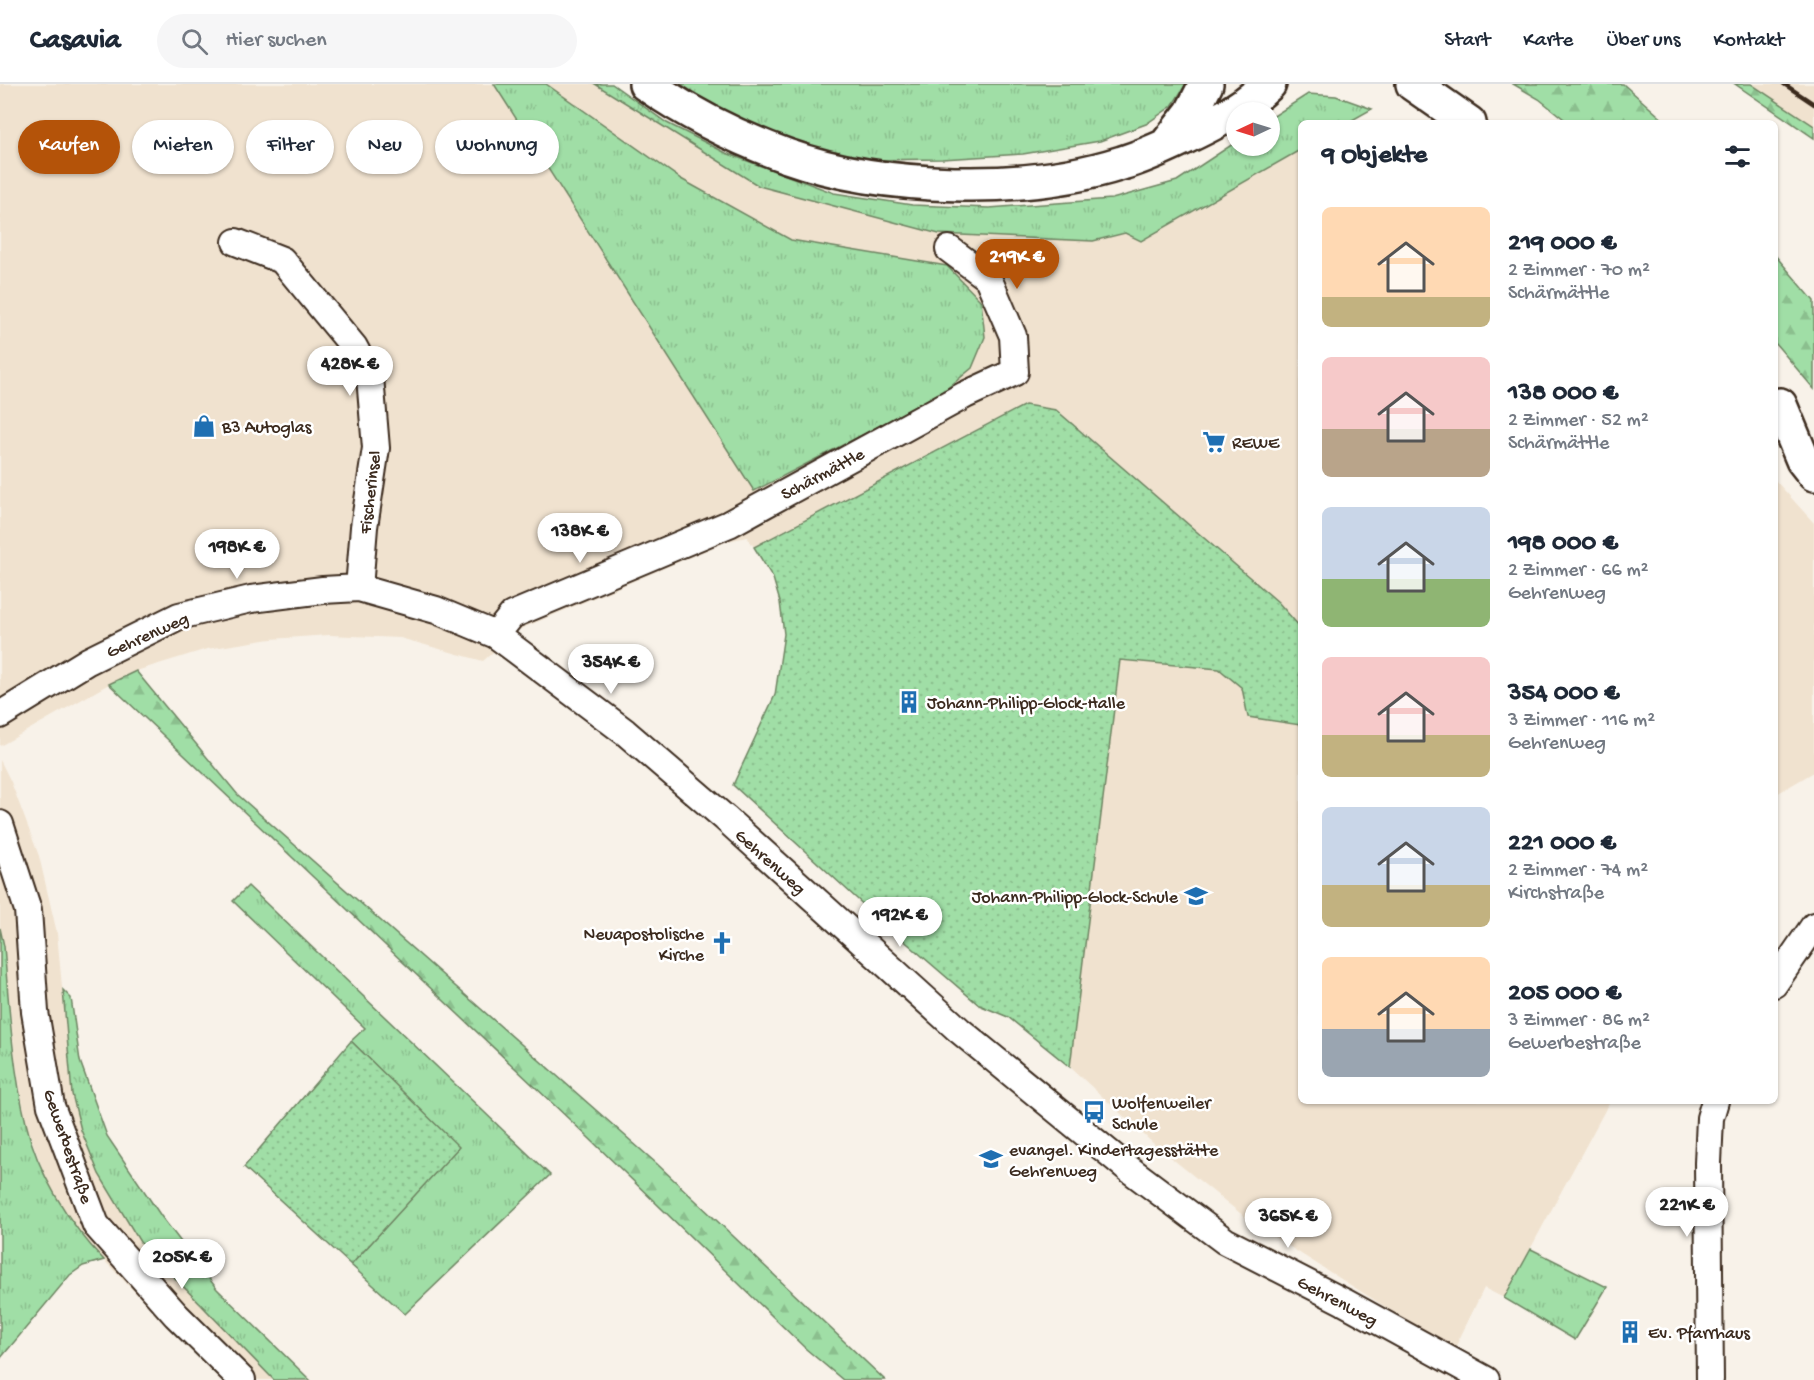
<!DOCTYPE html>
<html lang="de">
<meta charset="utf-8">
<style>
:root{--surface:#fff;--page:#f6f6f7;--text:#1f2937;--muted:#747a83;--line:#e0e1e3;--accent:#b45309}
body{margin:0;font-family:"Gochi Hand",sans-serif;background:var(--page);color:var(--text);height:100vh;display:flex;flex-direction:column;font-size:22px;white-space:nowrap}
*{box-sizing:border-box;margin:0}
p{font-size:20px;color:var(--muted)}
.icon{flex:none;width:33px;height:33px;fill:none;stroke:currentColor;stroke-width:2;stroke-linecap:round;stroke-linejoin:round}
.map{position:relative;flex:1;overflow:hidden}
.drawer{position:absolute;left:1298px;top:36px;width:480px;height:984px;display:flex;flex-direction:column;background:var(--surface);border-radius:9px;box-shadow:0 2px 4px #0004}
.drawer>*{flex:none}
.hud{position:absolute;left:18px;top:36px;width:570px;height:54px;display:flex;gap:12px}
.needle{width:39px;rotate:266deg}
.fabs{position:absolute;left:1226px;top:18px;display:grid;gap:12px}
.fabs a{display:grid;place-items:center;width:54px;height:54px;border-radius:50%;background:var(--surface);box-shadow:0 2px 4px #0004;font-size:30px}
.price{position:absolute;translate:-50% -51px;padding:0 14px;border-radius:21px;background:#fff;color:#222;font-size:20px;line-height:39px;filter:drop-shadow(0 2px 3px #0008)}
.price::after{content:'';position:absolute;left:50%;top:36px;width:18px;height:14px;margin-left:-9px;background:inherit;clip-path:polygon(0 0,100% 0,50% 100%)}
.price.selected{background:var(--accent);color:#fff}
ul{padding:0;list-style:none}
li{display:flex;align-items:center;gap:18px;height:150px;padding:0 24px}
li span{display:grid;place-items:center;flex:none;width:168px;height:120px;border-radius:9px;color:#555}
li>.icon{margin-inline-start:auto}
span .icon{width:72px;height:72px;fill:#fffc;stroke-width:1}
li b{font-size:26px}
h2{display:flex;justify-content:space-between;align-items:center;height:72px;padding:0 24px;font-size:26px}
.chip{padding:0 21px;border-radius:27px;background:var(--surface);box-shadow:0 2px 4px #0004;font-size:21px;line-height:54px}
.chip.selected{background:var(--accent);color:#fff}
header{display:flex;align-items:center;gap:36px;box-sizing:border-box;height:84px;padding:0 30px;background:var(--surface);border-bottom:2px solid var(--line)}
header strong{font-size:28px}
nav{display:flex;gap:33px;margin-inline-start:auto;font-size:21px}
.search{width:420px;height:54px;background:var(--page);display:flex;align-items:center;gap:15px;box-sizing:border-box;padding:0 21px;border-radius:33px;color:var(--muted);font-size:22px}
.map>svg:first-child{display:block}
.built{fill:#f0e2cf}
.grass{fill:url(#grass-tufts);stroke:#6e8462;stroke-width:1.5}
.forest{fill:url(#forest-firs);stroke:#6e8462;stroke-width:1.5}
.park{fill:url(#park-dots);stroke:#6e8462;stroke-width:1.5}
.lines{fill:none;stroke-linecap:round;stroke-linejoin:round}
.minor-casing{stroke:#3b2a1e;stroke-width:30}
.secondary-casing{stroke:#3b2a1e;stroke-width:38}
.primary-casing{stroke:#3b2a1e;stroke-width:38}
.minor{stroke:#fff;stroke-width:26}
.secondary{stroke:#fff;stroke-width:33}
.primary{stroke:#fff;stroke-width:33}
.rail{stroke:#3b2a1e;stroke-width:4.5}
.labels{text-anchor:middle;stroke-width:5;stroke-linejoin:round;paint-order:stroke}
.poi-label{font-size:18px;fill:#3b2a1e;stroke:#fff;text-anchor:start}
.street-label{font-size:18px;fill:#3b2a1e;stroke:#fff}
</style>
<header>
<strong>Casavia</strong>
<div class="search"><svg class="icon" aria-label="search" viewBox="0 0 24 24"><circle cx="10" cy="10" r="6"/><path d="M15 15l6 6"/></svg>Hier suchen</div>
<nav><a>Start</a><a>Karte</a><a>Über uns</a><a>Kontakt</a></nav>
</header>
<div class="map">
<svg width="1814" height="1296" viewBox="0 0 1814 1296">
<defs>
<pattern id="grass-tufts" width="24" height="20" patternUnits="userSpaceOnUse" patternTransform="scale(1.5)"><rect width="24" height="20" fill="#a0dea6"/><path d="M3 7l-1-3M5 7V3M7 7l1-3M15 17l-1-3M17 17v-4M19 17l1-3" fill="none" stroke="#8bbf8e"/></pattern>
<pattern id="forest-firs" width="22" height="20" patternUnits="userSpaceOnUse" patternTransform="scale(1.5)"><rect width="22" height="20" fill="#a0dea6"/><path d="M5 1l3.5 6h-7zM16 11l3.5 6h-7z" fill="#8bbf8e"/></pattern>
<pattern id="park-dots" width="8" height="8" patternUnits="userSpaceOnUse" patternTransform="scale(1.5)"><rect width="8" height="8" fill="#a0dea6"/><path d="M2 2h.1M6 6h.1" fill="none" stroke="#8bbf8e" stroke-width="1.8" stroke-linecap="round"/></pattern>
</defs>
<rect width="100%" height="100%" fill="#f8f2e9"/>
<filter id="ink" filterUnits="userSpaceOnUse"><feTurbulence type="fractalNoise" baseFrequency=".0167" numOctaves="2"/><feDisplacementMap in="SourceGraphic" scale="12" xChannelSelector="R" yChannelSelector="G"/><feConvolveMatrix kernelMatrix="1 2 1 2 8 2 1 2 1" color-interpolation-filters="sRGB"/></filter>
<g filter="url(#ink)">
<path class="built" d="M 0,0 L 595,0 L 759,102 L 1093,157 L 1125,149 L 1141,157 L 1300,66 L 1300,543 L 1278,518 L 1057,326 L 1025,321 L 754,463 L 747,453 L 728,457 L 518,546 L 483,577 L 400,554 L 329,551 L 271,555 L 207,565 L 136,587 L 109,600 L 0,662 Z
M 1751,0 L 1814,0 L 1814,42 Z
M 1775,396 L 1814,439 L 1814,688 L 1775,711 Z
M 1120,576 L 1219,585 L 1242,604 L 1248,633 L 1300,641 L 1300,1017 L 1610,1017 L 1504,1214 L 1484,1204 L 1454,1266 L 1255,1141 L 1155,1061 L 1070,983 Z
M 0,676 L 11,698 L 39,772 L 57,849 L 72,1010 L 81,1046 L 99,1089 L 140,1158 L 274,1296 L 221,1296 L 83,1155 L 48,1100 L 26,1040 L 15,975 L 4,862 L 0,844 Z"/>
<path class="grass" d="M 494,0 L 546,0 L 681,95 L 791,156 L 947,182 L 981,217 L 985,253 L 972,284 L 939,311 L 754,407 Z
M 595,0 L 612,0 L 667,39 L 726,69 L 834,109 L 912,121 L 989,124 L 1112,115 L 1177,97 L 1236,58 L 1236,62 L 1269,62 L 1269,35 L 1308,10 L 1336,12 L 1372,25 L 1347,39 L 1300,39 L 1300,66 L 1141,157 L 1125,149 L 1093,157 L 939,150 L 759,102 Z
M 681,0 L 1186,0 L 1172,22 L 1146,40 L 1100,57 L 1023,70 L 942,75 L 867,76 L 782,55 L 724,29 Z
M 248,802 L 550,1091 L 405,1230 L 351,1181 L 458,1063 L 351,957 L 365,944 L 233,817 Z
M 0,844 L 4,862 C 9,921 12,981 26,1039 C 37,1088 69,1140 104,1176 L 83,1182 L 70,1191 L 0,1275 Z
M 63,906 L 71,914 L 80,977 L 107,1052 L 161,1132 L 217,1205 L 310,1296 L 274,1296 L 140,1158 L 99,1090 L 81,1046 L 72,1010 Z
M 1531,1165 L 1607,1203 L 1575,1256 L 1504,1214 Z"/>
<path class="forest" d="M 1513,0 L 1623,0 L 1667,39 L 1569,39 L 1539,15 Z
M 1735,0 L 1751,0 L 1814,42 L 1814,54 Z
M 1774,170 L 1814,217 L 1814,305 L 1775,259 Z
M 136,587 L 238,711 L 656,1079 L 885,1296 L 843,1296 L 806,1265 L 589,1054 L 109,600 Z"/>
<path class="park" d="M 1025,321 L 1056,326 L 1278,518 L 1300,543 L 1300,641 L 1248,633 L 1242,604 L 1219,585 L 1120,576 L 1070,983 L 1008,933 L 979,921 L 880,836 L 733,701 L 775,611 L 784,550 L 780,518 L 773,494 L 754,463 Z
M 351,957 L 459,1063 L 351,1181 L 244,1083 Z"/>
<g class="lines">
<g class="minor-casing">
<path id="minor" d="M 236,158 L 282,176 L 354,263 L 370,293 L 376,364 L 364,443 L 359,504
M 496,551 L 512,531 L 729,440 L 965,311 L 1015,288 L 1013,252 L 988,194 L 949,165
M 0,631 L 88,577 L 179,532 L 251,515 L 323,506 L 359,504 L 436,526 L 496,551 L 625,648 L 725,734 L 959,946 L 1125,1082 L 1225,1157 L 1344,1218 L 1486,1296
M 0,740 L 28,826 L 35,928 L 51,1022 L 96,1141 L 176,1231 L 242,1296
M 1774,900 L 1814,842
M 1710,1296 L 1708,1079 L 1710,1034 L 1715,1017"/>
</g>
<g class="secondary-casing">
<path id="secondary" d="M 1413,0 L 1469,39
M 1780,321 L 1803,376 L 1814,390"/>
</g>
<g class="primary-casing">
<path id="primary" d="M 646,0 C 689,30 737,54 787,72 C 883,106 1025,110 1122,79 C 1143,73 1162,64 1181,55 C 1215,39 1241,26 1269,0
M 1168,59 L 1192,28 L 1206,0"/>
</g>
<use href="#minor" class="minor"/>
<use href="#secondary" class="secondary"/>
<use href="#primary" class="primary"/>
<path class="rail" d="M 1784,0 L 1814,20"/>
</g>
</g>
<defs>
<g id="shop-bare" transform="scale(1.8)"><path d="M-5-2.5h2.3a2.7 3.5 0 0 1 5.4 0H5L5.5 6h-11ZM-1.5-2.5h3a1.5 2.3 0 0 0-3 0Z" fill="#1f6fb2" stroke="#fff" stroke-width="2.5" paint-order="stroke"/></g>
<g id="supermarket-bare" transform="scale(1.8)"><path d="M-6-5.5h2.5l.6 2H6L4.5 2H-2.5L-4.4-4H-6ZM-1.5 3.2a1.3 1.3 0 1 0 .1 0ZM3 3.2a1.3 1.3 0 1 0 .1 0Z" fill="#1f6fb2" stroke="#fff" stroke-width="2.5" paint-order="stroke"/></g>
<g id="building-bare" transform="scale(1.8)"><path d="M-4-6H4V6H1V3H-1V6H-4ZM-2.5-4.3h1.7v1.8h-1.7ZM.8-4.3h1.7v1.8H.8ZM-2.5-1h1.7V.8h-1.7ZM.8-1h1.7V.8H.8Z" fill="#1f6fb2" stroke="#fff" stroke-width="2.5" paint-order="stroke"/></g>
<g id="school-bare" transform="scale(1.8)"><path d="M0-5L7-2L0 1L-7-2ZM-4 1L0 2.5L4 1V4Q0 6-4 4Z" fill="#1f6fb2" stroke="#fff" stroke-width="2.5" paint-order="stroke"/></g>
<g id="church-bare" transform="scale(1.8)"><path d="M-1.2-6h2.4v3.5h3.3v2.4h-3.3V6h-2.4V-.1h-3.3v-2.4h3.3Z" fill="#1f6fb2" stroke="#fff" stroke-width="2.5" paint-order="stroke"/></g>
<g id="bus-bare" transform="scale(1.8)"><path d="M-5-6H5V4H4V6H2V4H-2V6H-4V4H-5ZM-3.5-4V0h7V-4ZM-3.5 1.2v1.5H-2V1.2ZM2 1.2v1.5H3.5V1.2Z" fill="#1f6fb2" stroke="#fff" stroke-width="2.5" paint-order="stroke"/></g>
</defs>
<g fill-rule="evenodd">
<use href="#shop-bare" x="204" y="342"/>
<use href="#supermarket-bare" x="1214" y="358"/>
<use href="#building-bare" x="909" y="618"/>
<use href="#school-bare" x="1196" y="812"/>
<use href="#church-bare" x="722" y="859"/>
<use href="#bus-bare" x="1094" y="1028"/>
<use href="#school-bare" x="991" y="1075"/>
<use href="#building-bare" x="1630" y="1248"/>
</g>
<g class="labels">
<g class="poi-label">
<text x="222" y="348">B3 Autoglas</text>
<text x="1232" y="364">REWE</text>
<text x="927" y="624">Johann-Philipp-Glock-Halle</text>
<text x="1178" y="818" text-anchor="end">Johann-Philipp-Glock-Schule</text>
<text x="704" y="855" text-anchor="end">Neuapostolische<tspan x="704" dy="21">Kirche</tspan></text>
<text x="1112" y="1024">Wolfenweiler<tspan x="1112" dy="21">Schule</tspan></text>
<text x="1009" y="1071">evangel. Kindertagesstätte<tspan x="1009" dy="21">Gehrenweg</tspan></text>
<text x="1648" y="1254">Ev. Pfarrhaus</text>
</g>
<g class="street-label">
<text transform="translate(822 389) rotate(-28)" y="6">Schärmättle</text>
<text transform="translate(369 408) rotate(-83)" y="6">Fischerinsel</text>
<text transform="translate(147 550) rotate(-24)" y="6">Gehrenweg</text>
<text transform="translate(771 777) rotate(42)" y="6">Gehrenweg</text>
<text transform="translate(69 1062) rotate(71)" y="6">Gewerbestraße</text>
<text transform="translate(1338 1216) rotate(28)" y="6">Gehrenweg</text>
</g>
</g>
</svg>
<div class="fabs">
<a><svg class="needle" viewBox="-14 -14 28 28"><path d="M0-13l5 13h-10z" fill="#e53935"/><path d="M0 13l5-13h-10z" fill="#747a83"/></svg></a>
</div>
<b class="price selected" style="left:1017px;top:206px">219K €</b>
<b class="price" style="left:350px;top:313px">428K €</b>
<b class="price" style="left:580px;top:480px">138K €</b>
<b class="price" style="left:237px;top:496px">198K €</b>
<b class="price" style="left:611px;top:611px">354K €</b>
<b class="price" style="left:900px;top:864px">192K €</b>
<b class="price" style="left:1687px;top:1154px">221K €</b>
<b class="price" style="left:1288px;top:1165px">365K €</b>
<b class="price" style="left:182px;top:1206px">205K €</b>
<div class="hud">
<a class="chip selected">Kaufen</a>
<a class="chip">Mieten</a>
<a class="chip">Filter</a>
<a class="chip">Neu</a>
<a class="chip">Wohnung</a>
</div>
<section class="drawer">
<h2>9 Objekte<svg class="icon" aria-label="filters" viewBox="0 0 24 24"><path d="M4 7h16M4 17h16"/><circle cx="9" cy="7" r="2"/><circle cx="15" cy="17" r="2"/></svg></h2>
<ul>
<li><span style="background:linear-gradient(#ffd9b3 75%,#c2b280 0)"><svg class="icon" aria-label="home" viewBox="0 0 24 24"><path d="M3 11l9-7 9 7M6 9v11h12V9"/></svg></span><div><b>219 000 €</b><p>2 Zimmer · 70 m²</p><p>Schärmättle</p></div></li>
<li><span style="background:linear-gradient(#f6c9c9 60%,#b9a48a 0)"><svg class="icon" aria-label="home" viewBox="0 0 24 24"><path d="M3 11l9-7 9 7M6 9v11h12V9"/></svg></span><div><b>138 000 €</b><p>2 Zimmer · 52 m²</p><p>Schärmättle</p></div></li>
<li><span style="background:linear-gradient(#c9d6e8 60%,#8fb573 0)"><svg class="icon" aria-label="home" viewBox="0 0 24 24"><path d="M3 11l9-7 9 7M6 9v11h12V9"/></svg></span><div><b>198 000 €</b><p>2 Zimmer · 66 m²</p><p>Gehrenweg</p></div></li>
<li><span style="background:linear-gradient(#f6c9c9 65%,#c2b280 0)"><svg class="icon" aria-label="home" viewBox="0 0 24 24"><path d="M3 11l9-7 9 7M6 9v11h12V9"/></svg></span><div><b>354 000 €</b><p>3 Zimmer · 116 m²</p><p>Gehrenweg</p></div></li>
<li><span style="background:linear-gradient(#c9d6e8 65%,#c2b280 0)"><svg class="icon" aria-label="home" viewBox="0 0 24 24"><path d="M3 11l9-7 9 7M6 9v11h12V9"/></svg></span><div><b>221 000 €</b><p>2 Zimmer · 74 m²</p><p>Kirchstraße</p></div></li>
<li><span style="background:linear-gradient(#ffd9b3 60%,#9aa5b1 0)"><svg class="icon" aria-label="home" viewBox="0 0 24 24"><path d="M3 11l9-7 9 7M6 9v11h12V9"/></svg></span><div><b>205 000 €</b><p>3 Zimmer · 86 m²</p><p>Gewerbestraße</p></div></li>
</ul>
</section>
</div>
